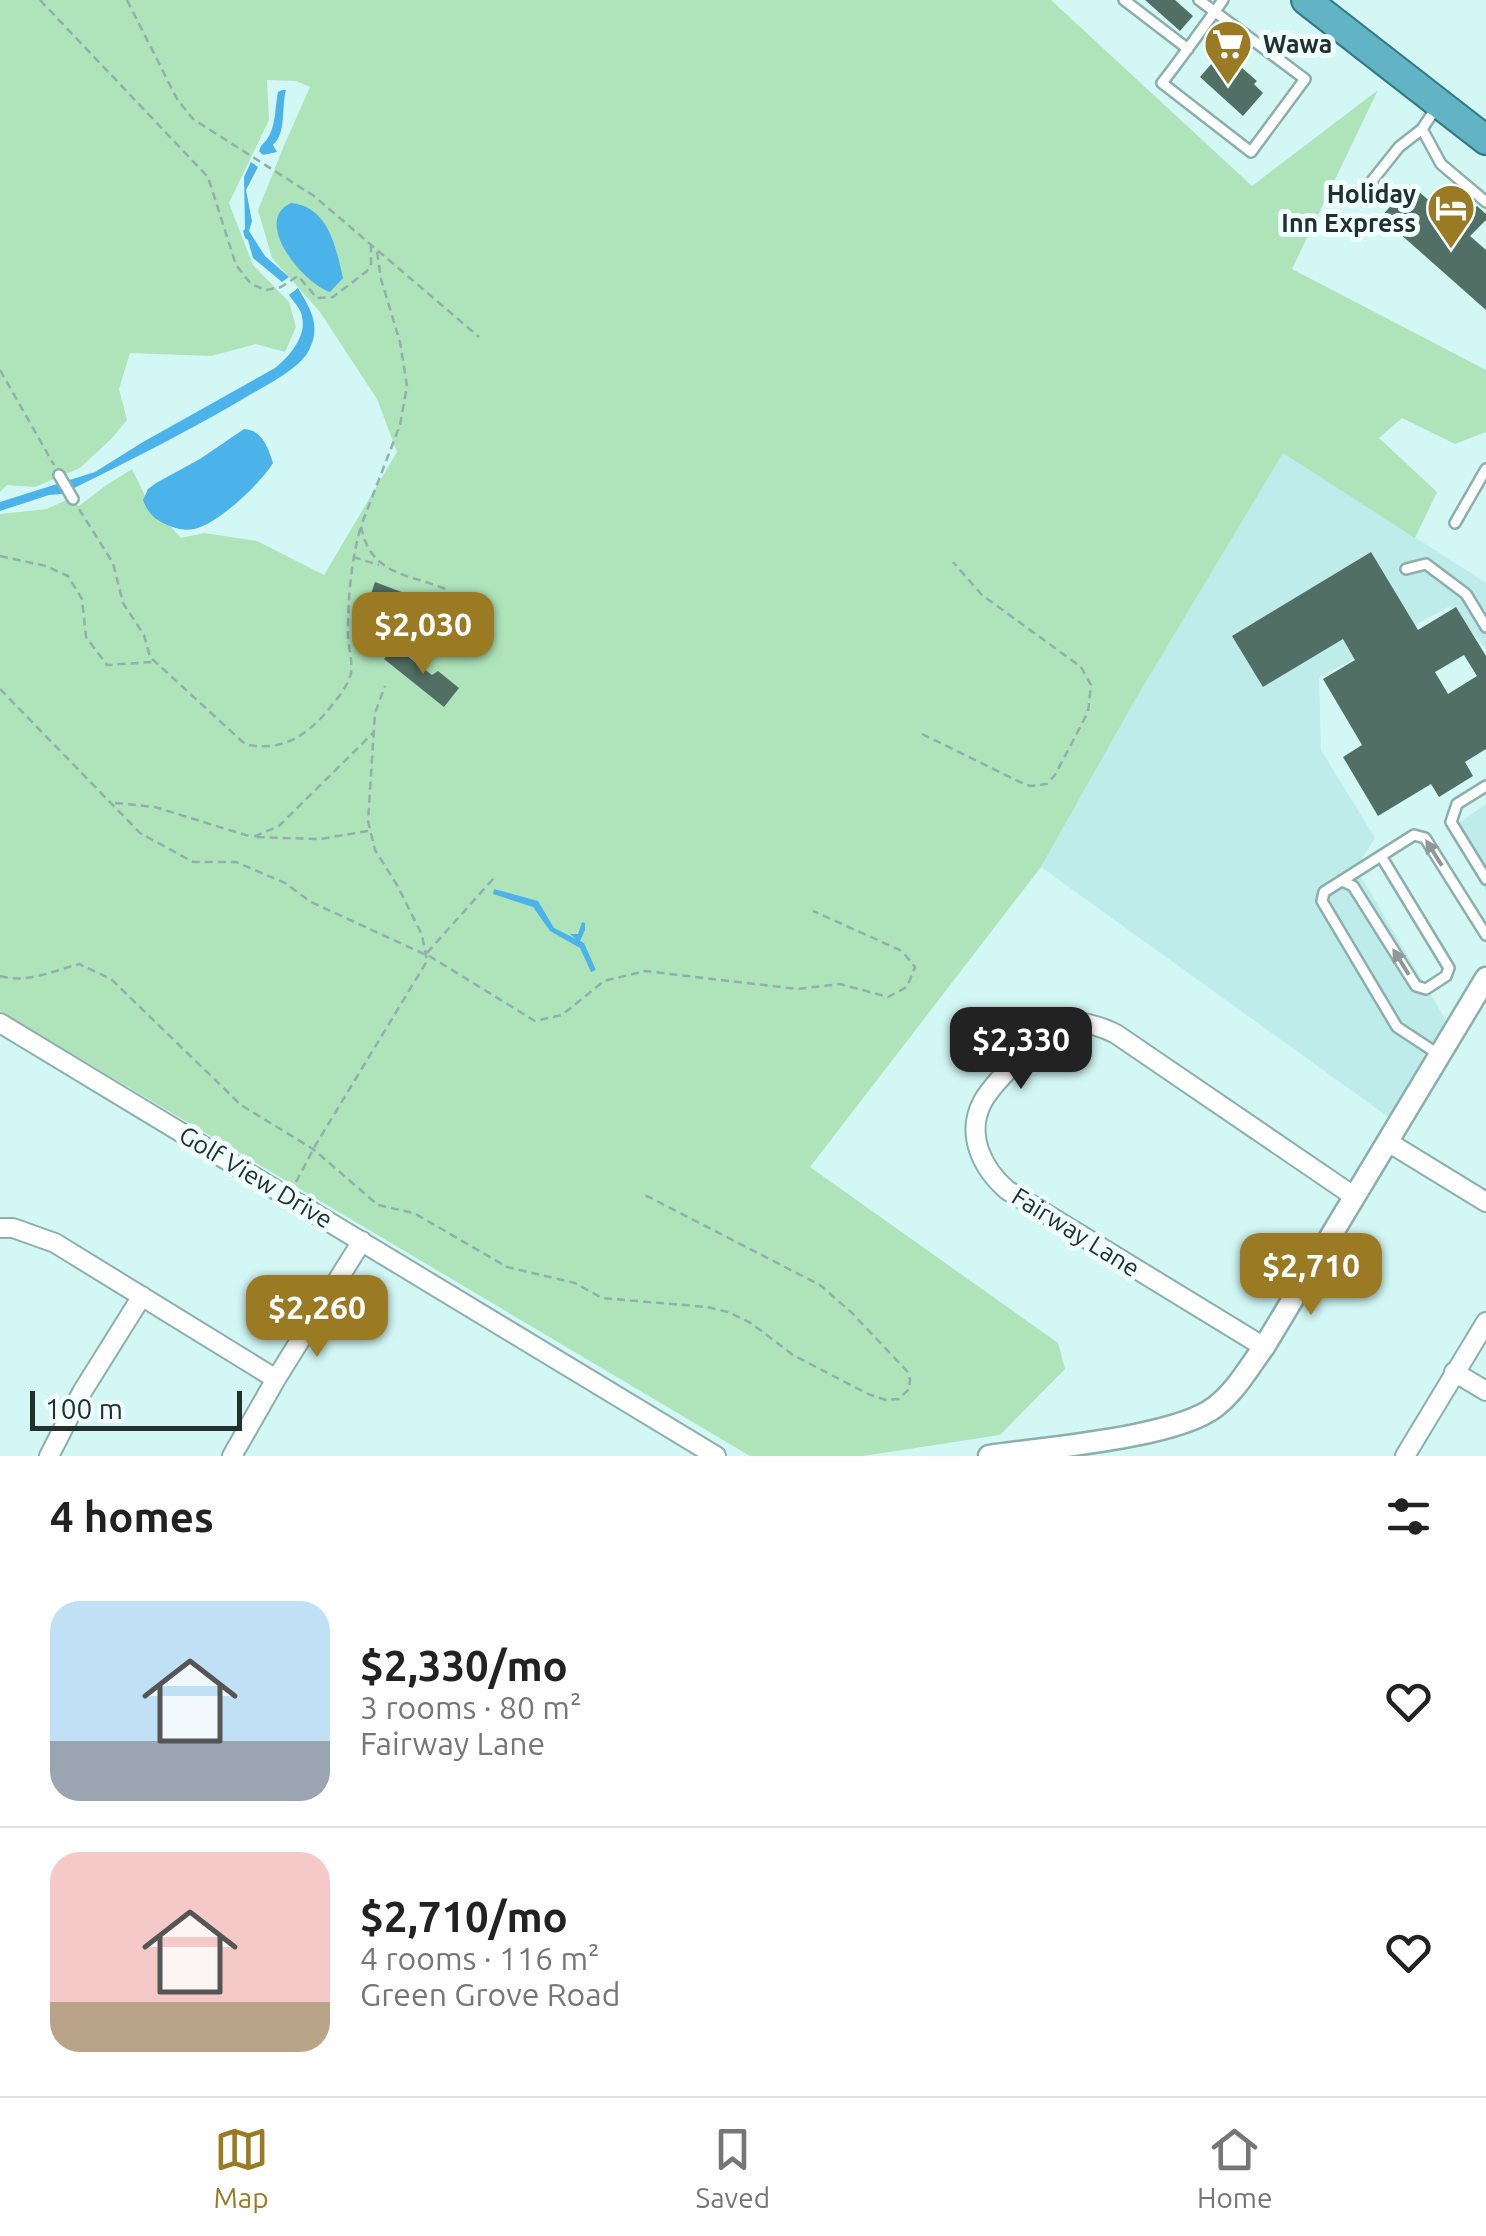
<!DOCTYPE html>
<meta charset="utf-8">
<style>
:root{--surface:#fff;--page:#f6f6f6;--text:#222;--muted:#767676;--line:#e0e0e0;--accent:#9a7b24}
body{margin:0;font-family:Ubuntu,sans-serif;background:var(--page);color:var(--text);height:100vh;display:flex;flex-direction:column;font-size:38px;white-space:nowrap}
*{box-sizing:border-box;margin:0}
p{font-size:32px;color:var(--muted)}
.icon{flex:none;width:55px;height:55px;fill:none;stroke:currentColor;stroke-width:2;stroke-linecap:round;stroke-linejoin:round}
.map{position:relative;height:1456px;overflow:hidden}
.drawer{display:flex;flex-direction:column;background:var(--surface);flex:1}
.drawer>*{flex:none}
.scale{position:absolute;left:30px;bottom:25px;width:212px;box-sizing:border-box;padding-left:10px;border:5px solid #22302f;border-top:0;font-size:28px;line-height:35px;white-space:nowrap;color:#22302f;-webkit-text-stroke:8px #f0fffe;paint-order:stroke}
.price{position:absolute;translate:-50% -85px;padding:0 22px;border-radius:20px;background:var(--accent);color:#fff;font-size:32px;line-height:65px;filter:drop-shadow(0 2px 5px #0008)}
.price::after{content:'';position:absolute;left:50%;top:60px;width:30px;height:22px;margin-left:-15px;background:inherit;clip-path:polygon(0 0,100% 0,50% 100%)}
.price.active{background:#222;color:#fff}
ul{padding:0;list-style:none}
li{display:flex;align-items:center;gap:30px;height:250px;padding:0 50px}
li+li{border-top:2px solid var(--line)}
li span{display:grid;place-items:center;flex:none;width:280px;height:200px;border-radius:30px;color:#555}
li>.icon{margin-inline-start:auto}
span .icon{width:120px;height:120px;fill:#fffc;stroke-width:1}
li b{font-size:42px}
h2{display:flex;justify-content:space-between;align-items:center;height:120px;padding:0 50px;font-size:42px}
.menu{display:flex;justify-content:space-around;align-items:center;height:140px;border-top:2px solid var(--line);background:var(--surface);font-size:28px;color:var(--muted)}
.menu a{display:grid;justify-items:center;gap:5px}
.menu .active{color:var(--accent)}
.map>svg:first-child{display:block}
.built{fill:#beecea}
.green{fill:#afe4bb}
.water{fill:#4cb3ea}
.building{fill:#516f65;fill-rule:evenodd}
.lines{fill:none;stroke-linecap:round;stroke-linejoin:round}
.service-casing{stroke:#8cafae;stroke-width:14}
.minor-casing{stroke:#8cafae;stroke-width:22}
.tertiary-casing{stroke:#8cafae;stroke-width:25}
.trunk-casing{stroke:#327987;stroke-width:32}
.path{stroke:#92afad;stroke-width:2.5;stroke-dasharray:8 5;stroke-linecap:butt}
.service{stroke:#fff;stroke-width:9}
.minor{stroke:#fff;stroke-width:18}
.tertiary{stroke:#fff;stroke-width:20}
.trunk{stroke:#62b3c4;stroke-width:28}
.oneway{fill:#909897}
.labels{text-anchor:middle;stroke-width:10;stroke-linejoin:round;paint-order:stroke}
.poi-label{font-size:25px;font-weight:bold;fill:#22302f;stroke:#f0fffe;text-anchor:start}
.street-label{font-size:25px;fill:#22302f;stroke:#f0fffe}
</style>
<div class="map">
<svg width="1486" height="1456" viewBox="0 0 1486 1456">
<rect width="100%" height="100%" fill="#d2f7f5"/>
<path class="built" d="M 1283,452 L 1486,583 L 1486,649 L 1450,606 L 1319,678 L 1321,750 L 1375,838 L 1356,868 L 1454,1034 L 1398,1124 L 1041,867 L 1134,702 Z
M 1486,804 L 1486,891 L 1449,830 Z"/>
<path class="green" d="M 0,0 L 1051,0 L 1252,186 L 1378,90 L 1292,269 L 1486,370 L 1486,432 L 1455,444 L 1402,418 L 1379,438 L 1437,492 L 1415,538 L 1283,453 L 1134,702 L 1041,867 L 810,1167 L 1058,1343 L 1065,1369 L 1000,1435 L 863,1456 L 750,1456 L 0,1011 L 0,514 L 47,509 L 68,499 L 79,506 L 105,486 L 132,469 L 148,502 L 181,538 L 204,533 L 257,541 L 324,575 L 397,452 L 377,399 L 320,312 L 272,258 L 258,210 L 283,148 L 310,87 L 296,81 L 267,80 L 269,120 L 229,203 L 253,265 L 289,302 L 296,327 L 285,352 L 256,344 L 211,356 L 130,353 L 119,389 L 127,420 L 111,439 L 80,468 L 35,487 L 7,485 L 0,492 Z"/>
<path class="water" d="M 282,90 L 286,90 C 281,108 287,132 273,145 L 277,152 L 263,155 L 259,151 L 261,146 C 277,132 274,112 278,92 Z
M 251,162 L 258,167 L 246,190 L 252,221 L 249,231 L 265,256 L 289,277 L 282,282 L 253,258 L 248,240 L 245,238 L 243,231 L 245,229 L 244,177 Z
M 291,203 C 328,206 336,247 343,278 L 330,292 C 304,284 251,221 291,203 Z
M 298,288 C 311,310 322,326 308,352 C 299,368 269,384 253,393 C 191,430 127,462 62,494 L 49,495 L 0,511 L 0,502 L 95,472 L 143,442 L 275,368 C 289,357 307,336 302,317 C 301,309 294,302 289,295 Z
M 244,429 C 262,430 268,447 273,463 C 260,484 218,524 194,529 C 183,531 173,528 163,523 C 153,518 147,511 143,500 L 148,489 L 156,483 L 200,459 Z
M 494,889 L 538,901 L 554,928 L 576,939 L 570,934 L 578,934 L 582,922 L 585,923 L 585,930 L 580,941 L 584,943 L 596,970 L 591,972 L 580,948 L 550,931 L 533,907 L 493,894 Z"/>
<path class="building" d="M 1145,0 L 1175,0 L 1193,16 L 1180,31 Z
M 1218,56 L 1230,66 L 1234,61 L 1257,81 L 1254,84 L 1263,93 L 1243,116 L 1200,77 Z
M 1410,184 L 1457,225 L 1477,206 L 1486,214 L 1486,220 L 1470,236 L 1486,250 L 1486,310 L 1381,217 Z
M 1371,552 L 1418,630 L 1456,607 L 1486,656 L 1486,749 L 1465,762 L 1473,776 L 1439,797 L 1431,784 L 1378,816 L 1343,757 L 1362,745 L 1323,679 L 1355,660 L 1343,639 L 1263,687 L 1232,636 ZM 1464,655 L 1477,676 L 1448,694 L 1435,672 Z
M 375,582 L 420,599 L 410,629 L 365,612 Z
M 394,646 L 432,675 L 438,671 L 459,688 L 444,707 L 384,659 Z"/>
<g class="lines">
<g class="service-casing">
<path id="service" d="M 1124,0 L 1188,49
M 1199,0 L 1305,79 L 1251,152 L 1162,83 C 1183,56 1203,28 1223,0
M 1438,105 L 1422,129 L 1441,164 L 1486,202
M 1360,196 L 1399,147 L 1422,129
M 59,475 L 73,499
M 1455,523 L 1486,469
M 1406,569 L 1426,564 L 1466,594 L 1486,627
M 1486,786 L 1457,804 L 1451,822 L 1486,879
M 1342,881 L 1353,886 L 1416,986 L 1426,989 L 1446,976 L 1449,968 L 1381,856
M 1438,1054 L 1397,1027 L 1322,901 L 1324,892 L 1414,835 L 1425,838 L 1486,935"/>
</g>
<g class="minor-casing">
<path id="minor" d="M 0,1023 L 716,1456
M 1388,1142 L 1486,1202
M 0,1228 L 13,1228 L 55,1243 L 276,1379
M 1264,1347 L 1007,1190 C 982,1168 965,1134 983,1101 C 989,1090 999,1080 1007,1071 C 1017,1059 1025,1045 1036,1035 C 1059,1014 1092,1022 1116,1034 L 1355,1197
M 1454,1372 L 1486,1391
M 49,1456 L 82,1392 L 142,1296
M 232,1456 L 276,1379 L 362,1241
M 1405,1456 L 1486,1322"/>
</g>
<g class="tertiary-casing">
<path id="tertiary" d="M 989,1456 C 1042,1448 1175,1438 1215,1407 C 1236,1391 1249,1367 1264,1347 L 1486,978"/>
</g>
<g class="trunk-casing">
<path id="trunk" d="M 1306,0 L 1486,140"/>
</g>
<path class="path" d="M 40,0 L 208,177 L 236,265 L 251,284 L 266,290 L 281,287 L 298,276 L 317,298 L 333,297 L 367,271 L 371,264 L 371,245
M 127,0 L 177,99 L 193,119 L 314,196 L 479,337
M 377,252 L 381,279 L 400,342 L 407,386 L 400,425 L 361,526 C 370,575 408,574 446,589
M 0,370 L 54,465
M 79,509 L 113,563 L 123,603 L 144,635 L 150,657 L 245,744 C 285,754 313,731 336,700 C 342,693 349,682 351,673 C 353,661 348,646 348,634 C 348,597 351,561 361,526
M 0,556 L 46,566 L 68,576 L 82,599 L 86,637 L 107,665 L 153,662
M 353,557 L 379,565
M 0,689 L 140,833 L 193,862 L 236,862 L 285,883 L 311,902 L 424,954
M 922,734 L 1020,782 L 1030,786 L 1047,784 L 1055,775 L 1088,712 L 1091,685 L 1081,667 L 982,595 L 953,562
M 115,803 L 155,807 L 252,837
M 368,831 L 320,839 L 253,837 L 279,826 L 374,732
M 493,879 L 426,954 L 535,1021 L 562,1015 L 604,981 L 645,971 L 797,989 L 840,984 L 888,997 L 907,987 L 915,967 L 902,951 L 813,911
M 0,976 C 25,984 54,971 79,964 L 111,979 L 241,1105 L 313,1149 L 378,1205 L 414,1213 L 507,1267 L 575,1283 L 602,1298 L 707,1307 L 728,1312 L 751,1323 L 793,1355 L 868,1394 L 886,1400 L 899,1399 L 909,1389 L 910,1379 L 907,1371 L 851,1312 L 820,1285 L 645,1195
M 296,1182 L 315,1146 L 427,961 L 422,935 L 397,885 L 375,850 L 368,821 L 375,713 L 385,686"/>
<use href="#service" class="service"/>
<use href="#minor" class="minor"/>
<use href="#tertiary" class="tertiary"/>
<use href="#trunk" class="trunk"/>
</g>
<defs><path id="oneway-solid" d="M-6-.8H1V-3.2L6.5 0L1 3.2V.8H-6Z" transform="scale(2.5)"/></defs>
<g class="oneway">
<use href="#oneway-solid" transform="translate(1434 853) rotate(-122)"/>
<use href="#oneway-solid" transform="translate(1401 962) rotate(-122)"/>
</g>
<defs>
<g id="supermarket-pin" transform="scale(2.5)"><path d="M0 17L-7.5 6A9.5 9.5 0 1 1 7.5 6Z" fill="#9a7b24" stroke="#f0fffe"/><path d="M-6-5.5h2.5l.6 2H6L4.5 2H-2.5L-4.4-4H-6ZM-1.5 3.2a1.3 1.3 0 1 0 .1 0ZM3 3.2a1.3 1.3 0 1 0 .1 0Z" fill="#fff"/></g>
<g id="hotel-pin" transform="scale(2.5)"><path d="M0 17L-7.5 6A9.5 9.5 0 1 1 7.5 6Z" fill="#9a7b24" stroke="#f0fffe"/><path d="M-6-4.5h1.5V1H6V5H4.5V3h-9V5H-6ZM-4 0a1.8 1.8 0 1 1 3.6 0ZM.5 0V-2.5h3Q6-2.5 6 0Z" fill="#fff"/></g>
</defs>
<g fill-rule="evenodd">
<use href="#supermarket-pin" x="1228" y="44"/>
<use href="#hotel-pin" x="1451" y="208"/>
</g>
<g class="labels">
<g class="poi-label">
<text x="1263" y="53">Wawa</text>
<text x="1416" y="203" text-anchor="end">Holiday<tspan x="1416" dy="29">Inn Express</tspan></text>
</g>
<g class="street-label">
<text transform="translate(256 1177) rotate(31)" y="9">Golf View Drive</text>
<text transform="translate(1076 1232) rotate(32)" y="9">Fairway Lane</text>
</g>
</g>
</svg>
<div class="scale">100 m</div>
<b class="price" style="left:423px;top:677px">$2,030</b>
<b class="price active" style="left:1021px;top:1092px">$2,330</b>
<b class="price" style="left:1311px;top:1318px">$2,710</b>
<b class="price" style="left:317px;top:1360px">$2,260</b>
</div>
<section class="drawer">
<h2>4 homes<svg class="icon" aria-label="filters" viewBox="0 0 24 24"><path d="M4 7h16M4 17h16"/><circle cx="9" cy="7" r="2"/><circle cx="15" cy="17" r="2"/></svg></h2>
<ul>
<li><span style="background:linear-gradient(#bfe0f5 70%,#9aa5b1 0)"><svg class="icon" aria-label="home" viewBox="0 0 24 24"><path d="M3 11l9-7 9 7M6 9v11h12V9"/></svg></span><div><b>$2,330/mo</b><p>3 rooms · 80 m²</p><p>Fairway Lane</p></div><svg class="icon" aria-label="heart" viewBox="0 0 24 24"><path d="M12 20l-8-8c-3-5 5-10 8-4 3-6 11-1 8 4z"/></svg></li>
<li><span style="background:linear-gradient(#f6c9c9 75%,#b9a48a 0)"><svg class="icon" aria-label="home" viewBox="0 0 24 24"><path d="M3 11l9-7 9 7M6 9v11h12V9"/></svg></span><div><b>$2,710/mo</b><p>4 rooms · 116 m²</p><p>Green Grove Road</p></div><svg class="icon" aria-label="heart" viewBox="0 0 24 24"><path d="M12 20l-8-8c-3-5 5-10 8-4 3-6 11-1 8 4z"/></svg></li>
</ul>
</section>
<nav class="menu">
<a class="active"><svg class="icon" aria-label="map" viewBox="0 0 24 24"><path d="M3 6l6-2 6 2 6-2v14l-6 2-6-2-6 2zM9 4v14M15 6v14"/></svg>Map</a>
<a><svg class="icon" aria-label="saved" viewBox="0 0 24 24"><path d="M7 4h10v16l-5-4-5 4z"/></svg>Saved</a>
<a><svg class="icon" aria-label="home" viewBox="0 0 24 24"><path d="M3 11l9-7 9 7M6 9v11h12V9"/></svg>Home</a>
</nav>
